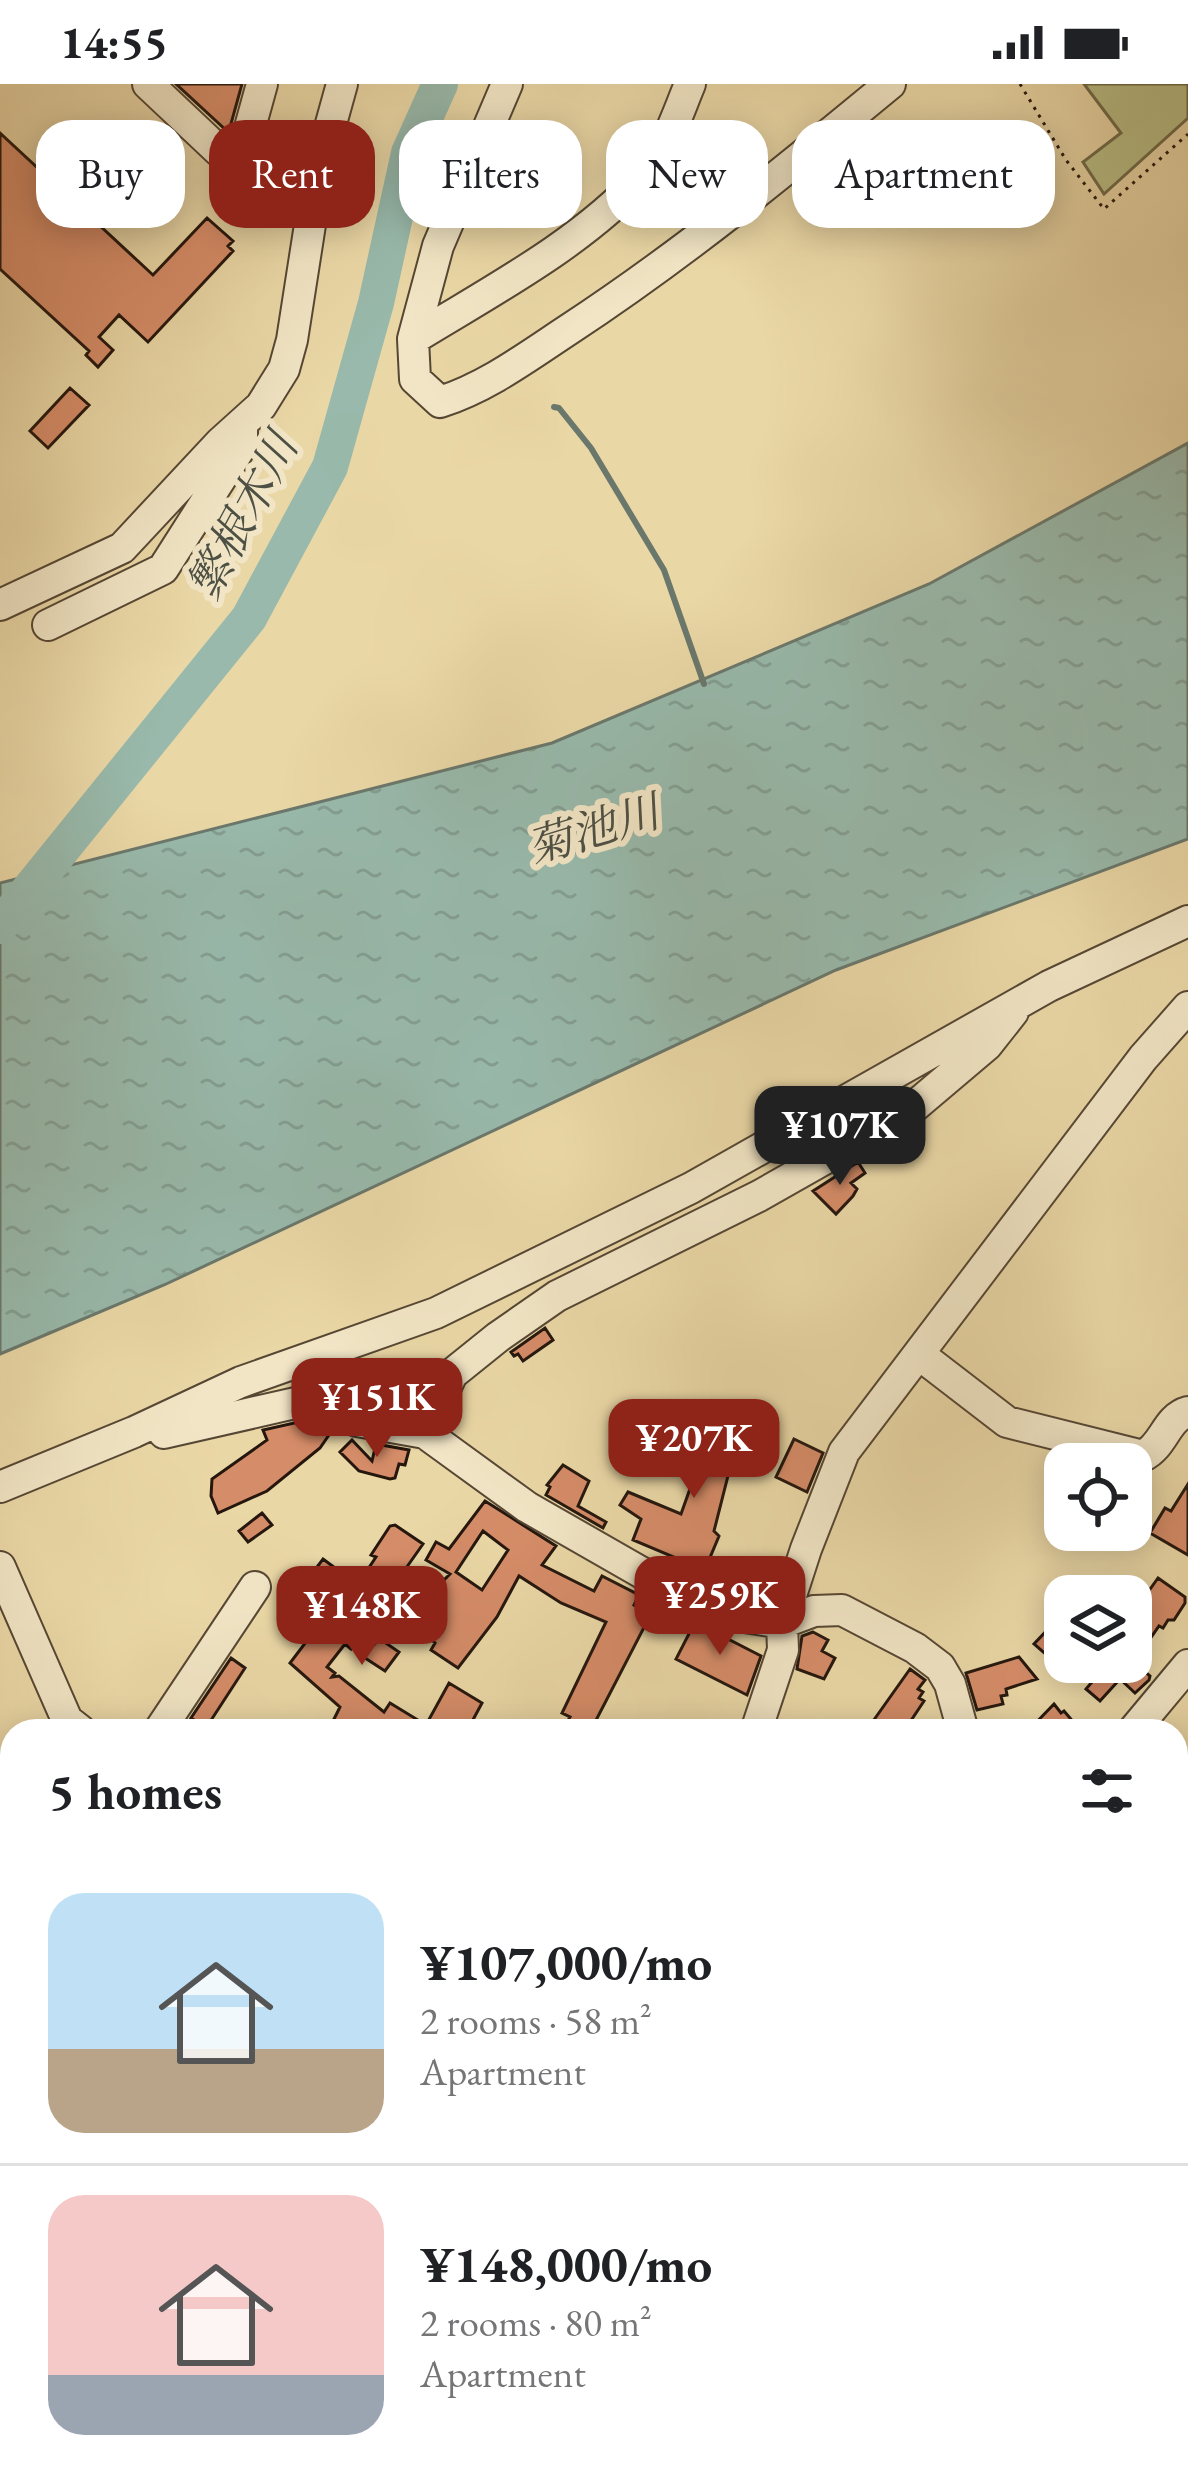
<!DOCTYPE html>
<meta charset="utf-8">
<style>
:root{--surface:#fff;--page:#f6f6f6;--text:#202124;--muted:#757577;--line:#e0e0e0;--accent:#8f2418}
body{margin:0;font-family:"EB Garamond","Noto Serif JP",serif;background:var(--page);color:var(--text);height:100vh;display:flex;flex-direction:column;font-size:45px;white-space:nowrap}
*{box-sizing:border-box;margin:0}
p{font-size:39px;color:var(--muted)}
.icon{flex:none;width:66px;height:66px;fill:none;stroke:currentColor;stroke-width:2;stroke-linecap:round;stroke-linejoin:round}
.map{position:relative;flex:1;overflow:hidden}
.panel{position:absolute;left:0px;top:1635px;width:1188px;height:768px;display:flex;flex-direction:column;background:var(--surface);border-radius:36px 36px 0 0;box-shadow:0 6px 30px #0003}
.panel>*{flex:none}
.guide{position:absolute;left:36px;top:36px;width:1116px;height:108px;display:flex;gap:24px}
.controls{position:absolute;left:1044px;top:1359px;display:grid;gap:24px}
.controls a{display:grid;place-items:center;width:108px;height:108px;border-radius:24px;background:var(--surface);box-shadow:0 6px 30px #0003;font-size:60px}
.price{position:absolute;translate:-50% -102px;padding:0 27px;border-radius:24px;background:var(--accent);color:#fff;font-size:39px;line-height:78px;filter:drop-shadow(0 3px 6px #0008)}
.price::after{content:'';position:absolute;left:50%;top:72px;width:36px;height:27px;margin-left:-18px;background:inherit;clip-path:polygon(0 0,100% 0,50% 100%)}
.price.on{background:#222;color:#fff}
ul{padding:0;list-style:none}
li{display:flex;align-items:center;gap:36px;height:300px;padding:0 48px}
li+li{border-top:3px solid var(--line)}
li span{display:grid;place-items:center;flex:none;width:336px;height:240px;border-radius:36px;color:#555}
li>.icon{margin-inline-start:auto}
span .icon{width:144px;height:144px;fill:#fffc;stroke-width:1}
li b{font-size:51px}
h2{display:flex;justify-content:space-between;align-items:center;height:144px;padding:0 48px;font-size:51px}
.pill{padding:0 42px;border-radius:36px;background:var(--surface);box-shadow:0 6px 30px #0003;font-size:42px;line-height:108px}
.pill.on{background:var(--accent);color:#fff}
.status{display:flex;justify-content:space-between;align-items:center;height:84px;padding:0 60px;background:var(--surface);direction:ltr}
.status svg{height:33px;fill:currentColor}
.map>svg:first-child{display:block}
.grass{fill:#b9be85;stroke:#6f6a4a;stroke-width:3}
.water{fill:url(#water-ripples);stroke:#6a786c;stroke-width:3}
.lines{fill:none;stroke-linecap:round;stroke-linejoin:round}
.stream{stroke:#6a786c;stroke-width:6}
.canal{stroke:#98b9ab;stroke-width:21}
.river{stroke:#98b9ab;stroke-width:36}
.building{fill:#d58c68;stroke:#25170e;stroke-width:3;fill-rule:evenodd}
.minor-casing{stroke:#564734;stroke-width:34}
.path{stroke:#25170e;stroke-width:3;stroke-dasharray:3 6;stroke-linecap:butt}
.minor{stroke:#f1e5c5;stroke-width:30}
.labels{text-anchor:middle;stroke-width:12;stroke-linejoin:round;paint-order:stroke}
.water-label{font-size:45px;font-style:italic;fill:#4d5045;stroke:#f1e5c5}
</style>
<div class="status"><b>14:55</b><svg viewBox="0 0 49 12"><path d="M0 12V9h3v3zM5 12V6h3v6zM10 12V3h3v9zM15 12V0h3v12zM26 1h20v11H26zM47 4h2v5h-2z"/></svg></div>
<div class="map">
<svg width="1188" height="2403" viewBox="0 0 1188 2403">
<defs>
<pattern id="water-ripples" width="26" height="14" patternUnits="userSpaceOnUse" patternTransform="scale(3)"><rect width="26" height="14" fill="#98b9ab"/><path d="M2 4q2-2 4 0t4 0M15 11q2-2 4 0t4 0" fill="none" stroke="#839e92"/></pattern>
</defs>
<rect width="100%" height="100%" fill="#ead7a6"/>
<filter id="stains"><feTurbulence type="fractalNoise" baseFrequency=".00167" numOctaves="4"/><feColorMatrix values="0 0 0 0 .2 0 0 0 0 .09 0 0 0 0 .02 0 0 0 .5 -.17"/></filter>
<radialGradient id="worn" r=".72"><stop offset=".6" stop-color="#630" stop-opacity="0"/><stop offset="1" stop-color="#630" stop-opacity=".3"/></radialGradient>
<path class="grass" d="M 1084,0 L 1188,0 L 1188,34 L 1104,110 L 1083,78 L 1121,49 Z"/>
<path class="water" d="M 1188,359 L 1188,755 L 836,886 L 164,1201 L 0,1270 L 0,799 L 552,659 L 929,500 Z"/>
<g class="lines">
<path class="stream" d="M 554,323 L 559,324 L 591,364 L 664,486 L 704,600
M 1186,1832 L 1188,1838"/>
<path class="canal" d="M 1176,1833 L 1188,1832
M 903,2391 L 908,2403"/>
<path class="river" d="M 0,842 L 249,534 L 330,383 L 376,219 L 409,69 L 440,0"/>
</g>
<path class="building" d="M 176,0 L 242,0 L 229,47 L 228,48 Z
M 0,49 L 153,191 L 207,134 L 233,157 L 228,162 L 233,167 L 148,258 L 119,231 L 99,253 L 113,266 L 98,283 L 86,271 L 89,267 L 0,185 Z
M 70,304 L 89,321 L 48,364 L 30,347 Z
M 858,1078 L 865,1089 L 851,1099 L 857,1105 L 853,1112 L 836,1130 L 813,1107 Z
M 545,1244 L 553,1256 L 523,1277 L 518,1270 L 514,1272 L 511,1268 Z
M 391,1299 L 398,1316 L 384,1322 L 377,1306 Z
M 717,1329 L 757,1336 L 753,1353 L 742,1350 L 731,1380 L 714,1447 L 719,1452 L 701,1495 L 685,1487 L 688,1479 L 633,1456 L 641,1435 L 620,1421 L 628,1408 L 681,1430 Z
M 303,1337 L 331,1348 L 320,1364 L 267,1407 L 218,1429 L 211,1412 L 212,1395 L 267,1356 L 263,1346 Z
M 794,1355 L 823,1369 L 807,1408 L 776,1393 Z
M 352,1356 L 372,1377 L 376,1360 L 409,1366 L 405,1381 L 399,1380 L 395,1394 L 390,1395 L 359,1387 L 340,1368 Z
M 563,1381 L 589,1397 L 578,1422 L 606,1438 L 603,1444 L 546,1411 L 550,1403 L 547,1401 Z
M 1188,1400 L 1188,1471 L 1150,1449 L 1165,1424 L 1171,1427 Z
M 485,1417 L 556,1462 L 542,1481 L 594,1507 L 602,1492 L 639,1511 L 634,1521 L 651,1530 L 592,1644 L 584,1640 L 580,1647 L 562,1647 L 570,1633 L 562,1629 L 606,1538 L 561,1519 L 519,1492 L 497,1533 L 458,1584 L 431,1566 L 435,1559 L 418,1543 L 426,1534 L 416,1523 L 450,1490 L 426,1476 L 436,1458 L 449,1465 ZM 483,1447 L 508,1466 L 482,1506 L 456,1488 Z
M 262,1429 L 272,1441 L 248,1458 L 239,1447 Z
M 395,1441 L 423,1460 L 392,1504 L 366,1488 L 376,1473 L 371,1471 L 390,1442 Z
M 323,1475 L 358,1501 L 336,1531 L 362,1549 L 351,1565 L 345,1560 L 327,1583 L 335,1589 L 332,1593 L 339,1592 L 384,1628 L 390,1619 L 426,1641 L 449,1599 L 482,1619 L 467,1647 L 328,1647 L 340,1623 L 290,1579 L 322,1537 L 298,1518 L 316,1494 L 311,1491 Z
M 1158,1494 L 1185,1513 L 1185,1519 L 1174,1536 L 1168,1536 L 1163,1544 L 1159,1542 L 1134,1578 L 1150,1592 L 1149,1596 L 1135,1609 L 1120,1595 L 1100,1617 L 1086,1605 L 1092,1598 L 1067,1578 L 1131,1578 L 1131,1532 Z
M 695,1538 L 761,1572 L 747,1611 L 676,1575 Z
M 1052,1541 L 1065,1554 L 1065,1587 L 1034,1560 Z
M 813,1548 L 828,1556 L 822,1567 L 835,1574 L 824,1595 L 797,1585 L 802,1552 Z
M 380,1555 L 399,1568 L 385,1587 L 362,1572 Z
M 1019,1573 L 1037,1595 L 1006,1605 L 1007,1611 L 1001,1612 L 1003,1620 L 977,1626 L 966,1589 Z
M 231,1574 L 245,1584 L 206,1644 L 191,1634 Z
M 910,1585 L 925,1596 L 918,1605 L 923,1608 L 919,1614 L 924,1617 L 904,1647 L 890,1639 L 882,1647 L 871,1640 Z
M 1054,1620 L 1061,1629 L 1064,1627 L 1081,1647 L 1028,1647 Z"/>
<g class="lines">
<g class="minor-casing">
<path id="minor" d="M 148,0 L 219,67 L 234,69 L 246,58 L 262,0
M 507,0 L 438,162 L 413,255 L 415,295 L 440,318 C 487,303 527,273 568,246 C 681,172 786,86 890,0
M 413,255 C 491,207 581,160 643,92 C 666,67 677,31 690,0
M 0,521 L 122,464 L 220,359 L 261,322 L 284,285 L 292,256 L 319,83 L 342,0
M 48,541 L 163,485 L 242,361 L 242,345
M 920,1271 L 1007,1338 L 1143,1372 C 1164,1362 1166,1334 1188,1328
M 164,1349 L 304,1317 L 357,1337 L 425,1349 L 527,1423 L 672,1506 L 725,1530 L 782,1539 L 814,1527 L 842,1526 L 915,1564 L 940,1583 L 950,1600 L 963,1647
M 425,1349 L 452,1290 L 498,1253 L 557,1212 L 759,1112 L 909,1027 L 987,961 L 1013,928
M 0,1403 L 134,1348 L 241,1298 L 436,1229 L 691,1104 L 1049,902 L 1188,837
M 0,1483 L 67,1636 L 81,1647
M 159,1647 L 255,1503
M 756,1647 L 783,1566 L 782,1539 L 806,1465 L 844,1368 L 1143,974 L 1188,923
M 1133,1647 L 1188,1581
M 1176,1817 L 1188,1817
M 0,2190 L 12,2170
M 114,2391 L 123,2403
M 639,2391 L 644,2403
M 50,2403 L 67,2391
M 1167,2403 L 1188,2394"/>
</g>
<path class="path" d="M 1020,0 L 1066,76 L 1104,125 L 1188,50"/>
<use href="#minor" class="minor"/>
</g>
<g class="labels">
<g class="water-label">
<text transform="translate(242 432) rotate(-62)" y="16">繁根木川</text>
<text transform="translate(593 745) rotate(-17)" y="16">菊池川</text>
</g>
</g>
<rect width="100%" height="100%" filter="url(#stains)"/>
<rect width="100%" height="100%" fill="url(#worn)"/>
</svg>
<div class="controls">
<a><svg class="icon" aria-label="locate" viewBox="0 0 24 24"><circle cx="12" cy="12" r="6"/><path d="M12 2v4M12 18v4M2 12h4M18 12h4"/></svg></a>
<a><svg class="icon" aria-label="layers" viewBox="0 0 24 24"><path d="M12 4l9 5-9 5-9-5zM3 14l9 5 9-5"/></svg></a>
</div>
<b class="price on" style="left:840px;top:1104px">¥107K</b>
<b class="price" style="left:377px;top:1376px">¥151K</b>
<b class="price" style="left:694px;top:1417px">¥207K</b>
<b class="price" style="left:720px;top:1574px">¥259K</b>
<b class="price" style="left:362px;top:1584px">¥148K</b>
<div class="guide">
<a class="pill">Buy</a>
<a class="pill on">Rent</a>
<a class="pill">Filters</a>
<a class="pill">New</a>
<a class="pill">Apartment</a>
</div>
<section class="panel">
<h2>5 homes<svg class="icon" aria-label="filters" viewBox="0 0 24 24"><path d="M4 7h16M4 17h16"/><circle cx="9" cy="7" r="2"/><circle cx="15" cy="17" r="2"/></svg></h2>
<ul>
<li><span style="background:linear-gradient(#bfe0f5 65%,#b9a48a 0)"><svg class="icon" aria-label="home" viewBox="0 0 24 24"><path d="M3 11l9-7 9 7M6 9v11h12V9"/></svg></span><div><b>¥107,000/mo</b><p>2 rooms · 58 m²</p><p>Apartment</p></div></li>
<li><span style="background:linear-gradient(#f6c9c9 75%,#9aa5b1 0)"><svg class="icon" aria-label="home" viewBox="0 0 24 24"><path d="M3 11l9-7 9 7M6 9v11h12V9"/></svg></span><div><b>¥148,000/mo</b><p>2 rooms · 80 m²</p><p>Apartment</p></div></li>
</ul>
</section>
</div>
